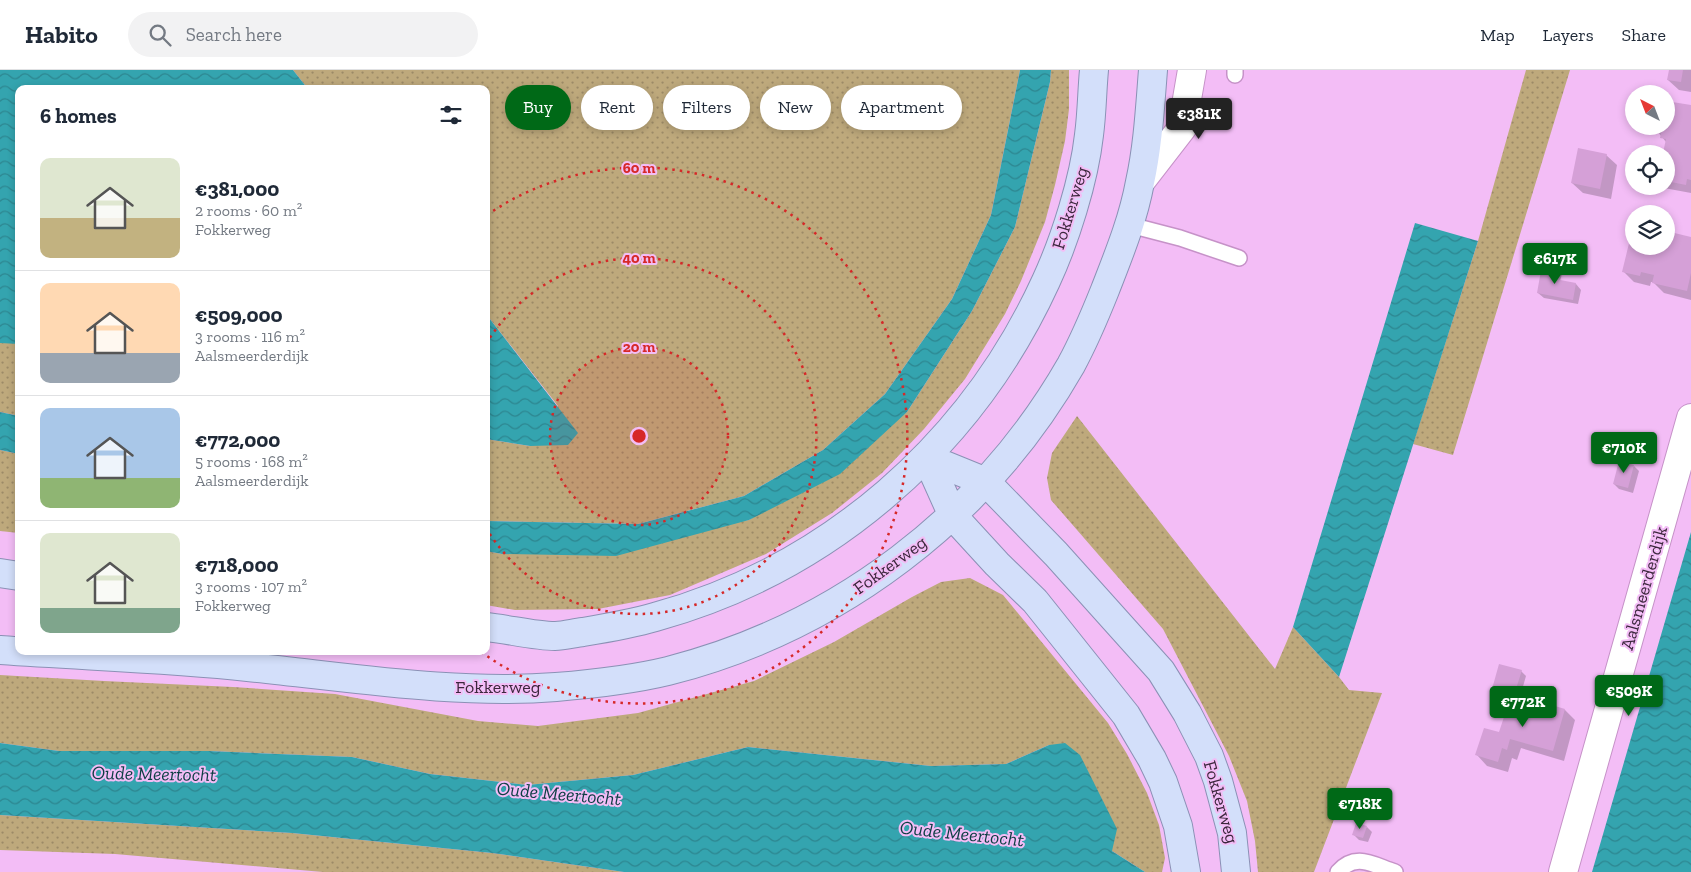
<!DOCTYPE html>
<meta charset="utf-8">
<style>
:root{--surface:#fff;--page:#f2f2f3;--text:#1f2937;--muted:#747a83;--line:#e0e1e3;--accent:#006917}
body{margin:0;font-family:"Zilla Slab",serif;background:var(--page);color:var(--text);height:100vh;display:flex;flex-direction:column;font-size:19px;white-space:nowrap}
*{box-sizing:border-box;margin:0}
p{font-size:16px;color:var(--muted)}
.icon{flex:none;width:28px;height:28px;fill:none;stroke:currentColor;stroke-width:2;stroke-linecap:round;stroke-linejoin:round}
.map{position:relative;flex:1;overflow:hidden}
.drawer{position:absolute;left:15px;top:15px;width:475px;height:570px;display:flex;flex-direction:column;background:var(--surface);border-radius:10px;box-shadow:0 2px 8px #0003}
.drawer>*{flex:none}
.top-card{position:absolute;left:505px;top:15px;width:475px;height:45px;display:flex;gap:10px}
.needle{width:32px;rotate:318deg}
.fabs{position:absolute;left:1625px;top:15px;display:grid;gap:10px}
.fabs a{display:grid;place-items:center;width:50px;height:50px;border-radius:50%;background:var(--surface);box-shadow:0 2px 8px #0003;font-size:25px}
.price{position:absolute;translate:-50% -42px;padding:0 11px;border-radius:5px;background:var(--accent);color:#fff;font-size:16px;line-height:32px;filter:drop-shadow(0 1px 2px #0008)}
.price::after{content:'';position:absolute;left:50%;top:30px;width:15px;height:11px;margin-left:-8px;background:inherit;clip-path:polygon(0 0,100% 0,50% 100%)}
.price.current{background:#222;color:#fff}
ul{padding:0;list-style:none}
li{display:flex;align-items:center;gap:15px;height:125px;padding:0 25px}
li+li{border-top:1px solid var(--line)}
li span{display:grid;place-items:center;flex:none;width:140px;height:100px;border-radius:10px;color:#555}
li>.icon{margin-inline-start:auto}
span .icon{width:60px;height:60px;fill:#fffc;stroke-width:1}
li b{font-size:21px}
h2{display:flex;justify-content:space-between;align-items:center;height:60px;padding:0 25px;font-size:21px}
.pill{padding:0 18px;border-radius:22px;background:var(--surface);box-shadow:0 2px 8px #0003;font-size:18px;line-height:45px}
.pill.current{background:var(--accent);color:#fff}
header{display:flex;align-items:center;gap:30px;box-sizing:border-box;height:70px;padding:0 25px;background:var(--surface);border-bottom:1px solid var(--line)}
header strong{font-size:24px}
nav{display:flex;gap:28px;margin-inline-start:auto;font-size:18px}
.search{width:350px;height:45px;background:var(--page);display:flex;align-items:center;gap:12px;box-sizing:border-box;padding:0 18px;border-radius:28px;color:var(--muted);font-size:19px}
.map>svg:first-child{display:block}
.grass{fill:url(#grass-dots)}
.water{fill:url(#water-waves)}
.shadow{fill:#0003}
.building{fill:#d5a0d7}
.lines{fill:none;stroke-linecap:round;stroke-linejoin:round}
.lane-casing{stroke:#c692c8;stroke-width:18}
.street-casing{stroke:#c692c8;stroke-width:30}
.primary-casing{stroke:#8b91b5;stroke-width:30}
.lane{stroke:#fff;stroke-width:15}
.street{stroke:#fff;stroke-width:28}
.primary{stroke:#d3dffa;stroke-width:28}
.ring{fill:none;stroke:#d62828;stroke-width:2.5;stroke-dasharray:2.5 5}
.labels{text-anchor:middle;stroke-width:4;stroke-linejoin:round;paint-order:stroke}
.street-label{font-size:18px;fill:#3c273d;stroke:#f3bdf6}
.water-label{font-size:19px;font-style:italic;fill:#0c3e43;stroke:#f3bdf6}
.centre{fill:#d62828;stroke:#f3bdf6;stroke-width:2.5}
.ring-label{font-size:15px;text-anchor:middle;font-weight:bold;fill:#d62828;stroke:#f3bdf6;stroke-width:4;stroke-linejoin:round;paint-order:stroke}
</style>
<header>
<strong>Habito</strong>
<div class="search"><svg class="icon" aria-label="search" viewBox="0 0 24 24"><circle cx="10" cy="10" r="6"/><path d="M15 15l6 6"/></svg>Search here</div>
<nav><a>Map</a><a>Layers</a><a>Share</a></nav>
</header>
<div class="map">
<svg width="1691" height="802" viewBox="0 0 1691 802">
<defs>
<pattern id="grass-dots" width="8" height="8" patternUnits="userSpaceOnUse" patternTransform="scale(1.25)"><rect width="8" height="8" fill="#bea97c"/><path d="M2 2h.1M6 6h.1" fill="none" stroke="#9c8a67" stroke-width="1.8" stroke-linecap="round"/></pattern>
<pattern id="water-waves" width="16" height="10" patternUnits="userSpaceOnUse" patternTransform="scale(1.25)"><rect width="16" height="10" fill="#34a4af"/><path d="M0 5q4-4 8 0t8 0" fill="none" stroke="#2d8690"/></pattern>
</defs>
<rect width="100%" height="100%" fill="#f3bdf6"/>
<path class="grass" d="M 293,0 L 1020,0 L 991,145 L 952,229 L 885,324 L 823,380 L 744,426 L 638,454 L 486,451 L 486,369 L 530,376 L 558,336 L 486,244 L 486,19 L 308,19 Z
M 1051,0 L 1069,0 L 1069,39 L 1065,71 L 1055,115 L 1045,152 L 1021,211 L 1005,244 L 965,309 L 924,359 L 882,403 L 832,443 L 766,484 L 670,525 L 598,539 L 515,540 L 486,535 L 486,481 L 502,484 L 749,450 L 907,342 L 972,241 L 1015,157 L 1050,12 Z
M 1526,0 L 1570,0 L 1453,385 L 1413,374 L 1478,171 Z
M 9,272 L 19,274 L 19,346 L 0,342 L 0,273 Z
M 1077,346 L 1275,599 L 1293,557 L 1339,607 L 1349,620 L 1382,623 L 1314,802 L 1258,802 L 1255,771 L 1247,731 L 1229,686 L 1163,559 L 1051,430 L 1047,408 L 1052,383 Z
M 0,380 L 19,384 L 19,463 L 0,461 Z
M 970,508 L 1003,525 L 1108,653 L 1127,684 L 1147,723 L 1159,755 L 1165,788 L 1162,802 L 1145,802 L 1112,781 L 1049,675 L 1006,694 L 931,696 L 748,677 L 633,705 L 527,715 L 430,704 L 352,687 L 209,681 L 59,681 L 0,673 L 0,605 L 104,611 L 233,617 L 335,624 L 478,651 L 538,656 L 638,643 L 754,611 L 834,572 L 912,527 L 941,512 Z
M 0,745 L 292,763 L 492,783 L 624,802 L 323,802 L 115,784 L 0,780 Z"/>
<path class="water" d="M 0,0 L 293,0 L 308,19 L 19,19 L 19,274 L 0,273 Z
M 1020,0 L 1051,0 L 1050,12 L 1015,157 L 972,241 L 907,342 L 840,404 L 749,450 L 616,486 L 502,484 L 486,481 L 486,451 L 638,454 L 744,426 L 823,380 L 885,324 L 952,229 L 991,145 Z
M 1415,153 L 1478,171 L 1339,607 L 1293,557 Z
M 486,244 L 578,363 L 568,375 L 530,376 L 486,369 Z
M 0,342 L 19,346 L 19,384 L 0,380 Z
M 1691,462 L 1691,802 L 1592,802 Z
M 0,673 L 59,681 L 209,681 L 352,687 L 430,704 L 527,715 L 633,705 L 748,677 L 931,696 L 1006,694 L 1049,675 L 1065,673 L 1080,685 L 1117,759 L 1112,781 L 1145,802 L 624,802 L 492,783 L 292,763 L 0,745 Z"/>
<path class="shadow" d="M 1670,0 L 1691,0 L 1691,22 L 1679,20 L 1668,10 Z
M 1691,37 L 1691,123 L 1664,118 L 1662,116 L 1666,116 L 1666,72 L 1653,56 L 1666,56 Z
M 1606,85 L 1617,95 L 1611,129 L 1583,123 L 1572,113 Z
M 1634,159 L 1634,176 L 1666,176 L 1691,168 L 1691,230 L 1664,223 L 1653,212 L 1651,212 L 1650,216 L 1634,212 L 1624,202 Z
M 1556,199 L 1562,204 L 1560,211 L 1576,214 L 1581,220 L 1578,234 L 1544,228 L 1538,223 Z
M 1634,396 L 1639,401 L 1633,423 L 1619,419 L 1614,414 Z
M 1521,601 L 1526,606 L 1520,627 L 1565,640 L 1575,650 L 1564,691 L 1521,678 L 1517,690 L 1512,688 L 1508,702 L 1487,696 L 1477,685 L 1500,664 L 1513,648 L 1518,629 L 1499,624 L 1494,619 Z
M 1367,757 L 1372,762 L 1368,772 L 1359,770 L 1354,765 Z"/>
<path class="building" d="M 1669,0 L 1683,0 L 1681,12 L 1667,10 Z
M 1666,31 L 1691,35 L 1691,110 L 1687,109 L 1686,115 L 1666,111 L 1666,84 L 1639,84 L 1640,78 L 1663,83 L 1666,69 L 1660,68 L 1662,59 L 1654,57 L 1666,56 Z
M 1578,78 L 1607,84 L 1600,119 L 1571,113 Z
M 1633,157 L 1634,176 L 1666,176 L 1666,161 L 1691,167 L 1691,203 L 1687,221 L 1652,213 L 1654,205 L 1641,202 L 1640,206 L 1622,202 Z
M 1542,195 L 1557,198 L 1555,209 L 1576,213 L 1573,230 L 1537,223 Z
M 1619,391 L 1634,395 L 1628,418 L 1613,414 Z
M 1499,594 L 1522,600 L 1514,625 L 1492,619 Z
M 1518,625 L 1565,639 L 1553,681 L 1510,669 L 1507,680 L 1502,678 L 1498,692 L 1475,685 L 1484,658 L 1499,662 L 1505,644 L 1512,646 Z
M 1356,753 L 1367,756 L 1363,768 L 1352,765 Z"/>
<g class="lines">
<g class="lane-casing">
<path id="lane" d="M 1235,5 L 1235,0
M 1130,155 L 1180,168 L 1239,188
M 1338,802 C 1356,782 1373,795 1395,802"/>
</g>
<g class="street-casing">
<path id="street" d="M 1141,111 L 1182,58 L 1192,0
M 1563,802 L 1691,348"/>
</g>
<g class="primary-casing">
<path id="primary" d="M 927,388 L 986,412 L 1056,484 L 1161,601 L 1187,643 L 1209,686 L 1218,711 L 1232,763 L 1236,802
M 927,388 L 953,446 L 997,494 L 1035,531 L 1126,645 L 1152,689 L 1163,712 L 1178,756 L 1186,802
M 0,503 L 19,506
M 486,557 C 507,559 535,566 555,566 C 564,566 574,563 583,562 C 607,558 631,554 655,547 C 829,499 971,375 1046,211 C 1065,170 1084,110 1089,65 C 1092,43 1092,21 1094,0
M 0,580 C 83,586 166,588 248,597 C 348,607 456,625 556,617 C 593,614 631,610 668,601 C 837,558 984,447 1071,295 C 1084,271 1095,245 1105,220 C 1119,184 1133,150 1140,112 C 1148,76 1150,37 1153,0"/>
</g>
<use href="#lane" class="lane"/>
<use href="#street" class="street"/>
<use href="#primary" class="primary"/>
</g>
<circle cx="639" cy="366" r="89" fill="#d62828" fill-opacity=".12"/>
<g class="ring">
<circle cx="639" cy="366" r="89"/>
<path d="M486 274A178 178 0 1 1 486 458"/>
<path d="M487 145A268 268 0 1 1 480 581"/>
</g>
<g class="labels">
<g class="street-label">
<text transform="translate(1070 138) rotate(-73)" y="6">Fokkerweg</text>
<text transform="translate(890 495) rotate(-36)" y="6">Fokkerweg</text>
<text transform="translate(1644 518) rotate(-74)" y="6">Aalsmeerderdijk</text>
<text x="498" y="623">Fokkerweg</text>
<text transform="translate(1221 732) rotate(74)" y="6">Fokkerweg</text>
</g>
<g class="water-label">
<text transform="translate(154 703) rotate(1)" y="7">Oude Meertocht</text>
<text transform="translate(559 723) rotate(5)" y="7">Oude Meertocht</text>
<text transform="translate(962 763) rotate(6)" y="7">Oude Meertocht</text>
</g>
</g>
<circle cx="639" cy="366" r="8" class="centre"/>
<g class="ring-label">
<text x="639" y="103">60 m</text>
<text x="639" y="193">40 m</text>
<text x="639" y="282">20 m</text>
</g>
</svg>
<div class="fabs">
<a><svg class="needle" viewBox="-14 -14 28 28"><path d="M0-13l5 13h-10z" fill="#e53935"/><path d="M0 13l5-13h-10z" fill="#747a83"/></svg></a>
<a><svg class="icon" aria-label="locate" viewBox="0 0 24 24"><circle cx="12" cy="12" r="6"/><path d="M12 2v4M12 18v4M2 12h4M18 12h4"/></svg></a>
<a><svg class="icon" aria-label="layers" viewBox="0 0 24 24"><path d="M12 4l9 5-9 5-9-5zM3 14l9 5 9-5"/></svg></a>
</div>
<b class="price current" style="left:1199px;top:70px">€381K</b>
<b class="price" style="left:1555px;top:215px">€617K</b>
<b class="price" style="left:1624px;top:404px">€710K</b>
<b class="price" style="left:1629px;top:647px">€509K</b>
<b class="price" style="left:1523px;top:658px">€772K</b>
<b class="price" style="left:1360px;top:760px">€718K</b>
<div class="top-card">
<a class="pill current">Buy</a>
<a class="pill">Rent</a>
<a class="pill">Filters</a>
<a class="pill">New</a>
<a class="pill">Apartment</a>
</div>
<section class="drawer">
<h2>6 homes<svg class="icon" aria-label="filters" viewBox="0 0 24 24"><path d="M4 7h16M4 17h16"/><circle cx="9" cy="7" r="2"/><circle cx="15" cy="17" r="2"/></svg></h2>
<ul>
<li><span style="background:linear-gradient(#dfe7d0 60%,#c2b280 0)"><svg class="icon" aria-label="home" viewBox="0 0 24 24"><path d="M3 11l9-7 9 7M6 9v11h12V9"/></svg></span><div><b>€381,000</b><p>2 rooms · 60 m²</p><p>Fokkerweg</p></div></li>
<li><span style="background:linear-gradient(#ffd9b3 70%,#9aa5b1 0)"><svg class="icon" aria-label="home" viewBox="0 0 24 24"><path d="M3 11l9-7 9 7M6 9v11h12V9"/></svg></span><div><b>€509,000</b><p>3 rooms · 116 m²</p><p>Aalsmeerderdijk</p></div></li>
<li><span style="background:linear-gradient(#a9c7e8 70%,#8fb573 0)"><svg class="icon" aria-label="home" viewBox="0 0 24 24"><path d="M3 11l9-7 9 7M6 9v11h12V9"/></svg></span><div><b>€772,000</b><p>5 rooms · 168 m²</p><p>Aalsmeerderdijk</p></div></li>
<li><span style="background:linear-gradient(#dfe7d0 75%,#7fa58c 0)"><svg class="icon" aria-label="home" viewBox="0 0 24 24"><path d="M3 11l9-7 9 7M6 9v11h12V9"/></svg></span><div><b>€718,000</b><p>3 rooms · 107 m²</p><p>Fokkerweg</p></div></li>
</ul>
</section>
</div>
